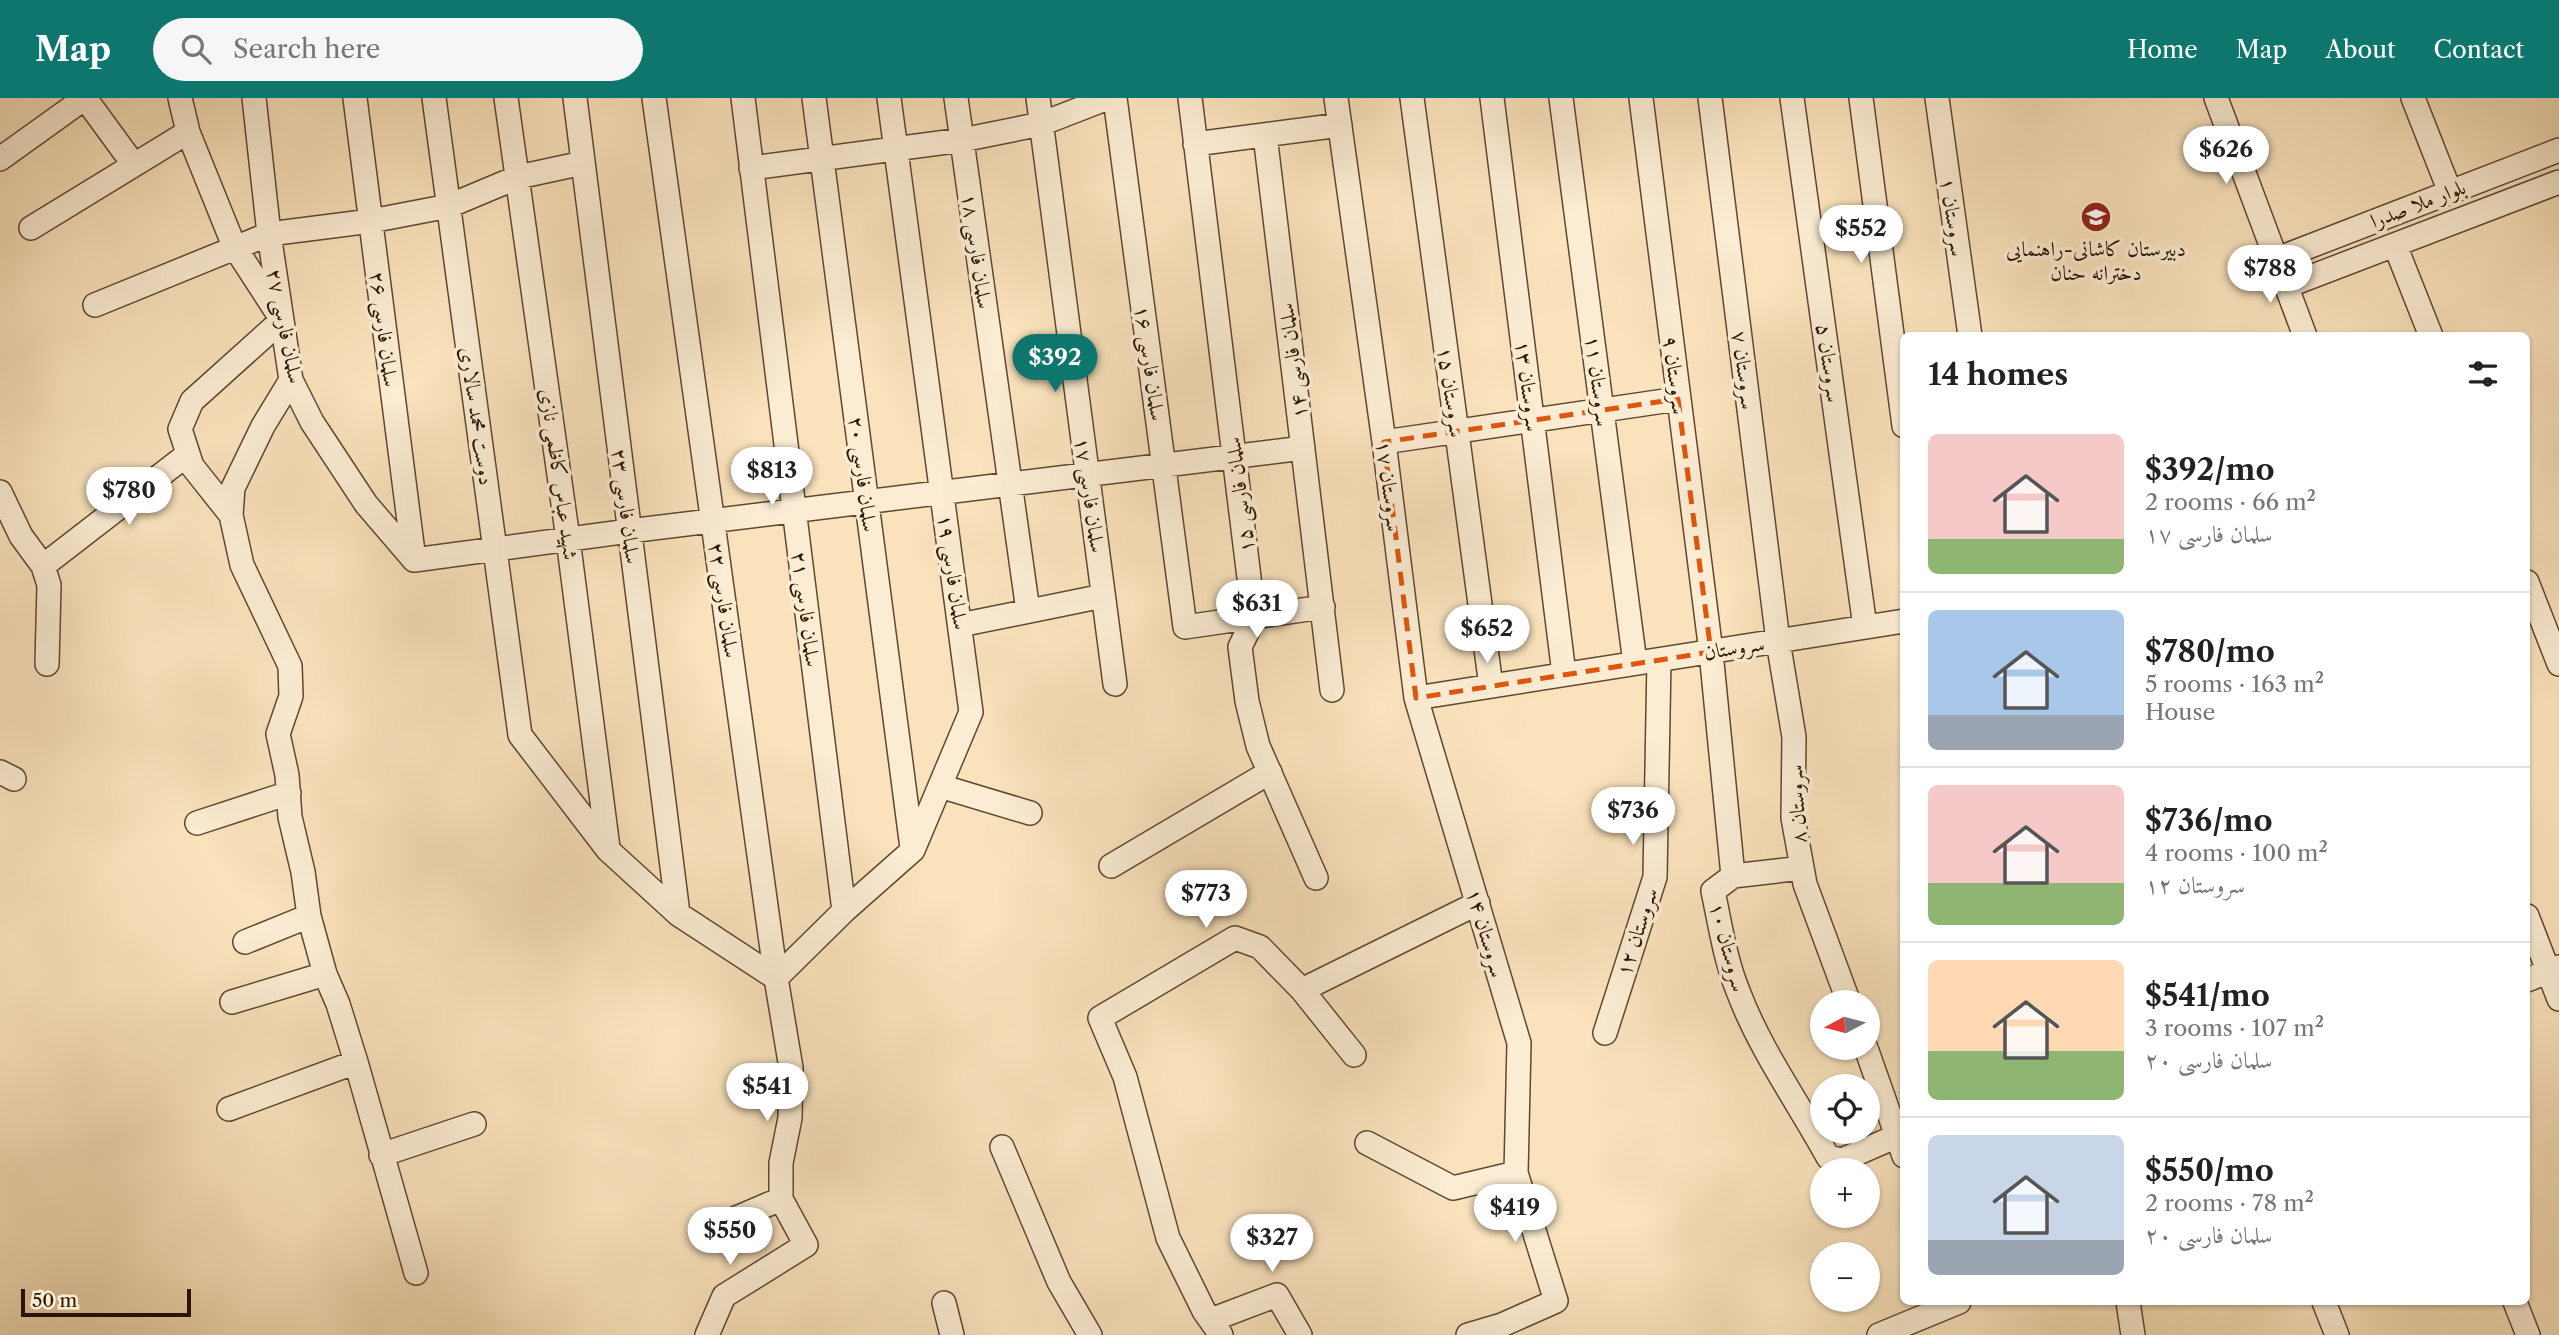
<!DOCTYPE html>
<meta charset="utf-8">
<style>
:root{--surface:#fff;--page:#f6f6f6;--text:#222;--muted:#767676;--line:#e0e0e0;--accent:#0f766e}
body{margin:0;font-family:"Libre Caslon Text",Amiri,serif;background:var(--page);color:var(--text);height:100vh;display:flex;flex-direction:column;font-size:26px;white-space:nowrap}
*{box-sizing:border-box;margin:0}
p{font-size:23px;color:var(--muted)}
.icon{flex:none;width:38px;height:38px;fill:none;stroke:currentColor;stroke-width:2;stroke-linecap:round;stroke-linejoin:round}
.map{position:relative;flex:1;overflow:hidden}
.panel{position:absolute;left:1900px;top:234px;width:630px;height:973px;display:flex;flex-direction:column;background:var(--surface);border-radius:10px;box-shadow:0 2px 5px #0004}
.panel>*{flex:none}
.needle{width:46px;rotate:263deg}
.controls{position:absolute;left:1810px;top:892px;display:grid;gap:14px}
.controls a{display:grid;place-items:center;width:70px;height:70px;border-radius:50%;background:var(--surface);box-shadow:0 2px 5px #0004;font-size:35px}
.scale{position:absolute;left:21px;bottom:18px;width:170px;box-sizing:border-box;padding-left:7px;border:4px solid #2b1502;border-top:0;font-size:19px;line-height:24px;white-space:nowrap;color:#2b1502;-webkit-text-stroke:5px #fbecd3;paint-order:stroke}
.price{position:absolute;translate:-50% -60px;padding:0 16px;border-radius:24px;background:#fff;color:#222;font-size:23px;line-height:46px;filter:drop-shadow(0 2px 4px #0008)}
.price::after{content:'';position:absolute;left:50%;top:42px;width:21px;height:16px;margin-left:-10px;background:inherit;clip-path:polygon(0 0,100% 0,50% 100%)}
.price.selected{background:var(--accent);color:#fff}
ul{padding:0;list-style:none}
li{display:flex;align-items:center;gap:21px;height:175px;padding:0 28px}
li+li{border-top:2px solid var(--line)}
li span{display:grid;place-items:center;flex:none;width:196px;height:140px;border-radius:10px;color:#555}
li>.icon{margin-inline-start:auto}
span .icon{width:84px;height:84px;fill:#fffc;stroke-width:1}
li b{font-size:30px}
h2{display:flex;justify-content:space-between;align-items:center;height:84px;padding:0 28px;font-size:30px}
header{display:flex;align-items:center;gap:42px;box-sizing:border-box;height:98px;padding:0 35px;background:var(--accent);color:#fff}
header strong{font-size:33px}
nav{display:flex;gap:38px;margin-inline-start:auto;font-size:24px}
.search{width:490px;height:63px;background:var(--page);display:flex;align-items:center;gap:18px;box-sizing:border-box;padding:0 24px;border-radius:38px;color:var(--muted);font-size:26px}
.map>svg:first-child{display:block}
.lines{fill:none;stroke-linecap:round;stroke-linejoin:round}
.minor-casing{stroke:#5e4830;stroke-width:26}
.minor{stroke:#fbecd3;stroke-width:23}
.marked{fill:none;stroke:#df560c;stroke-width:5;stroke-dasharray:14 9;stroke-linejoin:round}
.labels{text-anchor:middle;stroke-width:7;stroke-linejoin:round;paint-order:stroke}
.street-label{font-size:21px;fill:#2b1502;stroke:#fbecd3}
.poi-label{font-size:21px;fill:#2b1502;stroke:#fbecd3}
</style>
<header>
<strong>Map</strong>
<div class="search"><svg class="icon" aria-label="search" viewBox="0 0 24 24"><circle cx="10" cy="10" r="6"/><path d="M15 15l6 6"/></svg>Search here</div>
<nav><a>Home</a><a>Map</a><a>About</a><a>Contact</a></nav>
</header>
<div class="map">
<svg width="2559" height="1237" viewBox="0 0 2559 1237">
<rect width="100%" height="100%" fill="#f9e2bc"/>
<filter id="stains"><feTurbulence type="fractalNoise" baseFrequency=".00286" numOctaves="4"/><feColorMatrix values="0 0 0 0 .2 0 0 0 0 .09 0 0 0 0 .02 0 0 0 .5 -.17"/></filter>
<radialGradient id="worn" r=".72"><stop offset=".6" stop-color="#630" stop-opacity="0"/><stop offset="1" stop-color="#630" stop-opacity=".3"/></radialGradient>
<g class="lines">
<g class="minor-casing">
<path id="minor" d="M 85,0 L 134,67
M 180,0 L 188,34 L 234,148 L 282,222 L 192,303 L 180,331 L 192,368 L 231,417
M 254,0 L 269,136 L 291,282 L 312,324 L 366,406 L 414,462
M 355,0 L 414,462
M 434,0 L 520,637 L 608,752 L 678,816 L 776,880
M 506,0 L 568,441 L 608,750
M 575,0 L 678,816
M 654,0 L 776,880 L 791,970 L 790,1020 L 781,1065 L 781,1101 L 806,1147 L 724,1198 L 707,1237
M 743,0 L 844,813
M 814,0 L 912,750
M 956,0 L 1028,513
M 1038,0 L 1115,586
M 1115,0 L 1185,529 L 1323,509
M 1190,0 L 1254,520 L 1240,549 L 1247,603 L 1258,648 L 1316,780
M 1336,0 L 1384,344 L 1416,600 L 1519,945 L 1516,1075 L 1556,1203 L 1502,1227 L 1468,1237
M 1412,0 L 1491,588
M 1492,0 L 1564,576
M 1561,0 L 1635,565
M 1641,0 L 1711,554 L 1733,778 L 1713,793 C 1720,826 1725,861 1738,893 C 1760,952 1798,1004 1828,1059 L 1842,1062 L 1897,1038
M 1710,0 L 1778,543 L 1794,639 L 1793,720 L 1805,786 L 1849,905
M 1792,0 L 1865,529
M 1861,0 L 1904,328
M 1937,0 L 1970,238
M 2216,0 L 2305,238
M 2413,0 L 2450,94
M 1265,37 L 1332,592
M 1195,46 L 1340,27
M 0,61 L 85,0
M 751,70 L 962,42 L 1041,26 L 1108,0
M 31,130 L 188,34
M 2395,147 L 2431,238
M 2277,161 L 2559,52
M 2287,188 L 2559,84
M 95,207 L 269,136 L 371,123 L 449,108 L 518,79 L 583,65
M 291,282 L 263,328 L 233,390 L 231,417 L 242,467 L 290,568 L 291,598 L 278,636 L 287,677 L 290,719 L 303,774 L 309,818 L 325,876 L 338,906 L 356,964 L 416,1175
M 1384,344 L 1678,301
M 0,394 L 21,438 L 43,468 L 49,487 L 47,566
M 414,462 L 629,433 L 1303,350
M 43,468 L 188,356
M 2527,484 L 2559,566
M 960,527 L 1103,498
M 1416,600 L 1904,523
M 0,674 L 14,681
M 940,688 L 1030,715
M 197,725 L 289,695
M 1111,768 L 1270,674
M 1733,778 L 1802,770
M 2527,818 L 2559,901
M 245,844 L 309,818
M 776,880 L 844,813 L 913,752 L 971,614 L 889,0
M 2527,882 L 2559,869
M 232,904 L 325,876
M 1605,935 L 1655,779 L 1659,562
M 1866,950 L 1904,1058
M 1354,957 L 1302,892 L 1478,805
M 229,1011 L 356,964
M 1367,1045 L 1453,1090 L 1516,1075
M 1002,1049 L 1059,1184 L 1090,1237
M 381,1057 L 474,1026
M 706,1133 L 781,1101
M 2128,1204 L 2133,1237
M 2324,1204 L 2337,1237
M 2515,1204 L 2528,1237
M 944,1205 L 952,1237
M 1211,1222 L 1277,1197 L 1300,1237
M 1221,1237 L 1204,1213 L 1168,1140 L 1125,979 L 1100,920 L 1235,840 L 1260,849 L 1302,892
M 1879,1237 L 1959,1204"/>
</g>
<use href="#minor" class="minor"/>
</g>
<path class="marked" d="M 1678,301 L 1711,554 L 1416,600 L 1384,344 Z"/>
<defs>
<g id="school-disc" transform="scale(1.575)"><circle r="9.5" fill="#8f2418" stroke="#fbecd3"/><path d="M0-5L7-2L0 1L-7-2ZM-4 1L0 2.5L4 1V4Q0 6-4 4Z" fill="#fff"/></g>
</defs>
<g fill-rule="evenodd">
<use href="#school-disc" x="2096" y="119"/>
</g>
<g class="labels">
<g class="street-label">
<text transform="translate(2418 106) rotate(-21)" y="7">بلوار ملا صدرا</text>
<text transform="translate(1953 119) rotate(82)" y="7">سروستان ۱</text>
<text transform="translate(977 153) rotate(82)" y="7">سلمان فارسی ۱۸</text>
<text transform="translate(285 228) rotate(79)" y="7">سلمان فارسی ۲۷</text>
<text transform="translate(384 231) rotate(83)" y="7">سلمان فارسی ۲۶</text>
<text transform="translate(1293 263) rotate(-97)" y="7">سلمان فارسی ۱۴</text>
<text transform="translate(1150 265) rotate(82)" y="7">سلمان فارسی ۱۶</text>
<text transform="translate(1829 265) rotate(82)" y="7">سروستان ۵</text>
<text transform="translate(1744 272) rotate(83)" y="7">سروستان ۷</text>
<text transform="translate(1675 277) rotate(83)" y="7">سروستان ۹</text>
<text transform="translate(1598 283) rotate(83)" y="7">سروستان ۱۱</text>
<text transform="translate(1528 288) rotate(83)" y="7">سروستان ۱۳</text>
<text transform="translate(1451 294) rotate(82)" y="7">سروستان ۱۵</text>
<text transform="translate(477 318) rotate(82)" y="7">دوست محمد سالاری</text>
<text transform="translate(559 376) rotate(82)" y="7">شهید عباس کاظمی نازی</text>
<text transform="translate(863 376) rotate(83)" y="7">سلمان فارسی ۲۰</text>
<text transform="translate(1389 388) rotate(83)" y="7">سروستان ۱۷</text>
<text transform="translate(1090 397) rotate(82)" y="7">سلمان فارسی ۱۷</text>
<text transform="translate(1240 397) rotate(-97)" y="7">سلمان فارسی ۱۵</text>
<text transform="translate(626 408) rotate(83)" y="7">سلمان فارسی ۲۳</text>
<text transform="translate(953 474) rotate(82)" y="7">سلمان فارسی ۱۹</text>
<text transform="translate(724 502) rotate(82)" y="7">سلمان فارسی ۲۲</text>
<text transform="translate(806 511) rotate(83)" y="7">سلمان فارسی ۲۱</text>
<text transform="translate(1734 550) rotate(-9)" y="7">سروستان</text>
<text transform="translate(1797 706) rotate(-93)" y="7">سروستان ۸</text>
<text transform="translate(1637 834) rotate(-72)" y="7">سروستان ۱۲</text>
<text transform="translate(1486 835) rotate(74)" y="7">سروستان ۱۴</text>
<text transform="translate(1728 849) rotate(75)" y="7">سروستان ۱۰</text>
</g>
<g class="poi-label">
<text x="2096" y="158">دبیرستان کاشانی-راهنمایی<tspan x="2096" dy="24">دخترانه حنان</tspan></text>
</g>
</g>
<rect width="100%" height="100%" filter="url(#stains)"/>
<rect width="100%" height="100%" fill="url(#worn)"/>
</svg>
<div class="controls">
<a><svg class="needle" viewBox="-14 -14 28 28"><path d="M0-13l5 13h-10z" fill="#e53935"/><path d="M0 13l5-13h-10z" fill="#767676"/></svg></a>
<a><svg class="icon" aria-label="locate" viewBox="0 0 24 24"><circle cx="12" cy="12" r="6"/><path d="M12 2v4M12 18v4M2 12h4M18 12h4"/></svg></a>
<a>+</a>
<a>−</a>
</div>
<div class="scale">50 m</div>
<b class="price" style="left:2226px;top:88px">$626</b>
<b class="price" style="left:1861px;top:167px">$552</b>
<b class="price" style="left:2270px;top:207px">$788</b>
<b class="price selected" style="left:1055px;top:296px">$392</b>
<b class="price" style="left:772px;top:409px">$813</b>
<b class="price" style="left:129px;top:429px">$780</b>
<b class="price" style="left:1257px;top:542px">$631</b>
<b class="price" style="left:1487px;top:567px">$652</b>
<b class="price" style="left:1633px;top:749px">$736</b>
<b class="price" style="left:1206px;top:832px">$773</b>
<b class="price" style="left:767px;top:1025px">$541</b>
<b class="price" style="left:1515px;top:1146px">$419</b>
<b class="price" style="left:730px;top:1169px">$550</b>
<b class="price" style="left:1272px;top:1176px">$327</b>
<section class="panel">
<h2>14 homes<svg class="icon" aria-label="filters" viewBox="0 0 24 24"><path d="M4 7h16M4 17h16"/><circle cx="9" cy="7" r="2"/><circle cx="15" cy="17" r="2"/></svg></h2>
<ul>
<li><span style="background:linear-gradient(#f6c9c9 75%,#8fb573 0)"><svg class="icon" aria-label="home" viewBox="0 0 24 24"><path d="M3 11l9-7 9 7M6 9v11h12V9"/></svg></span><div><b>$392/mo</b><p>2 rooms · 66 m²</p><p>سلمان فارسی ۱۷</p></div></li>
<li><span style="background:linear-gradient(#a9c7e8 75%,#9aa5b1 0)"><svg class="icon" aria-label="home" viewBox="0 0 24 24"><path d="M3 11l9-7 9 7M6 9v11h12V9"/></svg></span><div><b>$780/mo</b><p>5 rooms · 163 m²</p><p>House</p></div></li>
<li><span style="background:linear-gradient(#f6c9c9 70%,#8fb573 0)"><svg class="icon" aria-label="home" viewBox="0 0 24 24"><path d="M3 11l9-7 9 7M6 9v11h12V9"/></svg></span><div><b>$736/mo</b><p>4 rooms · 100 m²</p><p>سروستان ۱۲</p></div></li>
<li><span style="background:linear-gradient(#ffd9b3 65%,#8fb573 0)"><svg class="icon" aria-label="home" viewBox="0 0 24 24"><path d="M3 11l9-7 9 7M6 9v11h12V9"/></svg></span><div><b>$541/mo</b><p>3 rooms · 107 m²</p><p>سلمان فارسی ۲۰</p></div></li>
<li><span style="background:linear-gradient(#c9d6e8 75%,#9aa5b1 0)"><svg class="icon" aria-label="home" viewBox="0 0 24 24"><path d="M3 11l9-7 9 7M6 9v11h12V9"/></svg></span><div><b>$550/mo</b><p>2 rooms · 78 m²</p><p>سلمان فارسی ۲۰</p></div></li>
</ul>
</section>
</div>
